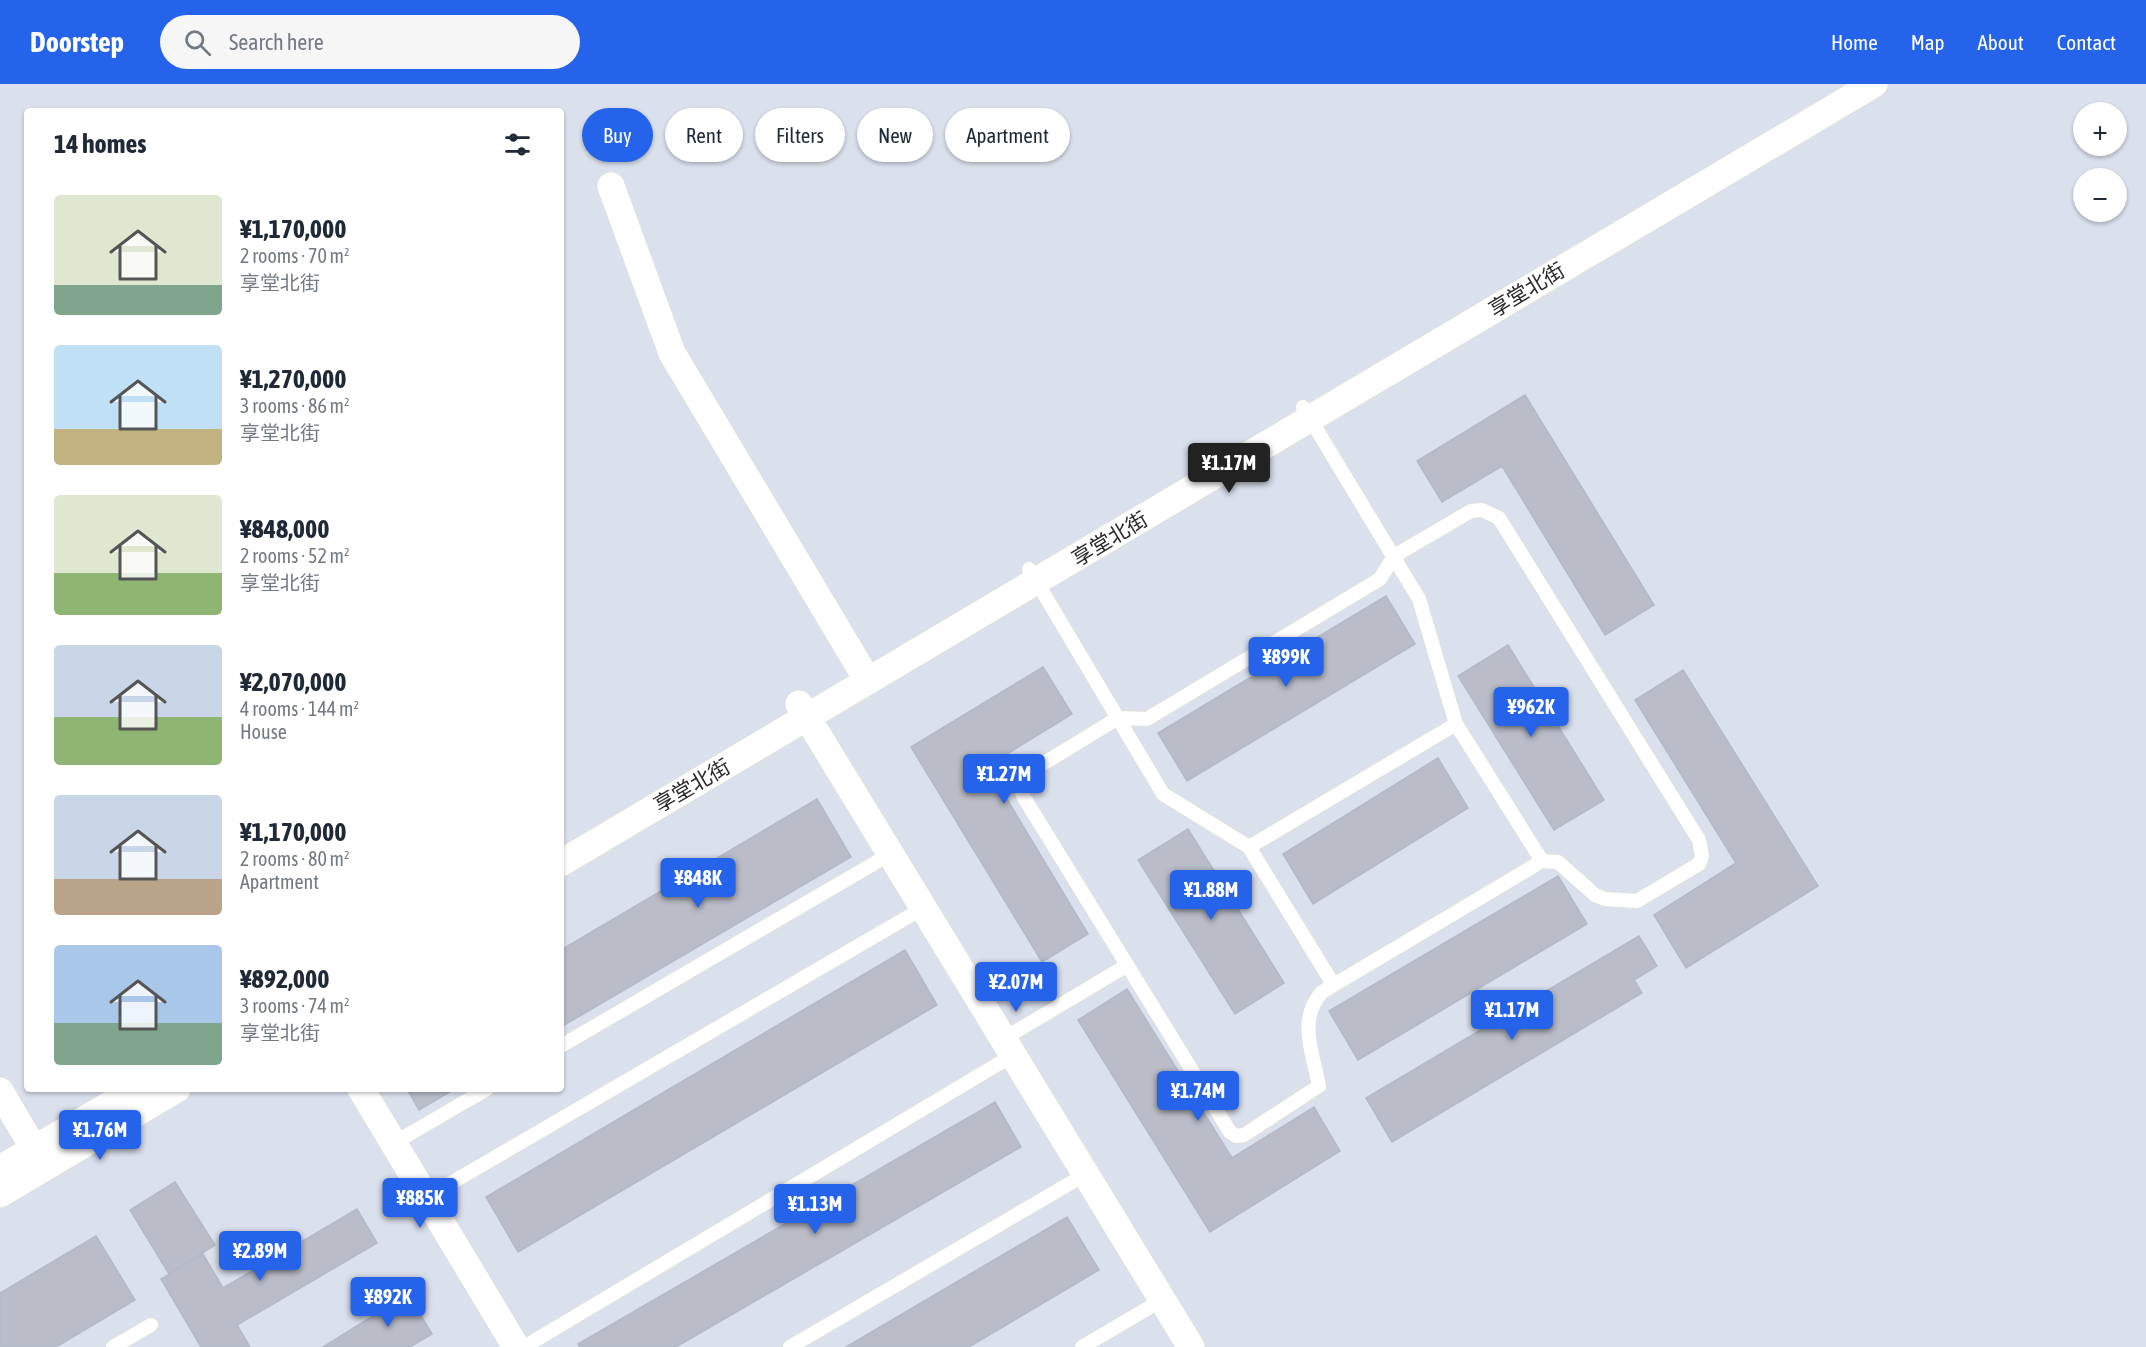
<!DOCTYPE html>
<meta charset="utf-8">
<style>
:root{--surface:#fff;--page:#f6f6f7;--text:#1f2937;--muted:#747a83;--accent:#2563eb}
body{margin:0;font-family:"Asap Condensed","Noto Sans SC",sans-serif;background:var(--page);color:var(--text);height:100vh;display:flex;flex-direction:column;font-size:22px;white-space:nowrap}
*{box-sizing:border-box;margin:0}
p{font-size:20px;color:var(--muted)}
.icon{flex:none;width:33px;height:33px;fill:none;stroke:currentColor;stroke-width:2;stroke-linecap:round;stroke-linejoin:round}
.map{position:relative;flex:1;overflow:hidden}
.details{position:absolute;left:24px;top:24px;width:540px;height:984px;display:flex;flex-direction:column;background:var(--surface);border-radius:6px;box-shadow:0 2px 4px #0004}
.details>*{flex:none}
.guide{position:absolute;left:582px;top:24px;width:570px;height:54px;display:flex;gap:12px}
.buttons{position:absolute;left:2073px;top:18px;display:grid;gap:12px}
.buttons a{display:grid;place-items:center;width:54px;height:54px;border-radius:50%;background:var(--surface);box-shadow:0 2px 4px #0004;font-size:30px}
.price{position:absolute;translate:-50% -51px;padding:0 14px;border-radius:6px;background:var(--accent);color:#fff;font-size:20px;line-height:39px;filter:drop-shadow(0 2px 3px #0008)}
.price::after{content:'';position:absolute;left:50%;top:36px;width:18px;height:14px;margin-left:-9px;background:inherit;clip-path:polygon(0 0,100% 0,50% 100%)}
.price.active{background:#222;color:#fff}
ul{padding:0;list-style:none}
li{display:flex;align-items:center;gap:18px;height:150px;padding:0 30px}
li span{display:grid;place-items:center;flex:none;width:168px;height:120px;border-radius:6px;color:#555}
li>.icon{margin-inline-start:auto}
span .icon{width:72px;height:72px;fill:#fffc;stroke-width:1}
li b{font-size:26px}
h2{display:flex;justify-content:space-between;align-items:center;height:72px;padding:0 30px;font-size:26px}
.chip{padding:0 21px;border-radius:27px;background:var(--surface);box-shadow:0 2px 4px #0004;font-size:21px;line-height:54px}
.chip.active{background:var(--accent);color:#fff}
header{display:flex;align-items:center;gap:36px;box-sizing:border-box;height:84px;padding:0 30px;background:var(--accent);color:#fff}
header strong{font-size:28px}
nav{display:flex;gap:33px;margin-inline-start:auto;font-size:21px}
.search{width:420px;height:54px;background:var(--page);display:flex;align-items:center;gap:15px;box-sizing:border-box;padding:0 21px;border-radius:33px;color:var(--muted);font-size:22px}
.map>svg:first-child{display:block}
.building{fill:#babdc8;stroke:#b4b9c8;stroke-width:1.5}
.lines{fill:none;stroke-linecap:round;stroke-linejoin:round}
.service-casing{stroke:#e3e2d0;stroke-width:15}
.minor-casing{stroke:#e3e2d0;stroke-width:28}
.service{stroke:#fff;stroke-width:14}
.minor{stroke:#fff;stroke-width:27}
.labels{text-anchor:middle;stroke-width:5;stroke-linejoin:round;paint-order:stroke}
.street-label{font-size:21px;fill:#292929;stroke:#fff}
</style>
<header>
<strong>Doorstep</strong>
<div class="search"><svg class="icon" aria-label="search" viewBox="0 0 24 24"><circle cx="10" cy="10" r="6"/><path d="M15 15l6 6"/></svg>Search here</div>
<nav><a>Home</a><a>Map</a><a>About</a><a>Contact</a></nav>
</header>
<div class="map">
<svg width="2146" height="1263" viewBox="0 0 2146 1263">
<rect width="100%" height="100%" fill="#dae0ec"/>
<path class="building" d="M 1525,311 L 1654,521 L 1605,551 L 1502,382 L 1442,418 L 1417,377 Z
M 1386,512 L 1415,560 L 1187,697 L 1158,649 Z
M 1508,561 L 1604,716 L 1554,746 L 1458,592 Z
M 1043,583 L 1072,630 L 987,682 L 1088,850 L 1042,878 L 911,663 Z
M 1683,586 L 1818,802 L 1686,884 L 1654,831 L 1736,779 L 1635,616 Z
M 1438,674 L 1468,724 L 1313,820 L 1283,770 Z
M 817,715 L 851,773 L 561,943 L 561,866 Z
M 1188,745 L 1284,899 L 1235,930 L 1138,776 Z
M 1558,792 L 1587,840 L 1358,976 L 1329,927 Z
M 1639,852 L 1657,882 L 1634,896 L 1642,909 L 1392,1058 L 1366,1014 Z
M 905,866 L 937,921 L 518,1168 L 486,1113 Z
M 1127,905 L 1232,1074 L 1314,1023 L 1340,1067 L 1210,1148 L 1078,936 Z
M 407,1005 L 455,1005 L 419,1026 Z
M 995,1018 L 1021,1063 L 676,1263 L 580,1263 L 578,1260 Z
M 175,1098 L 215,1161 L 169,1190 L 130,1126 Z
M 357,1125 L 377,1159 L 237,1241 L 250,1263 L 201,1263 L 161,1195 L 203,1170 L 223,1204 Z
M 1067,1133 L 1099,1186 L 969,1263 L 846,1263 Z
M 96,1152 L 135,1216 L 56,1263 L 0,1263 L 0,1209 Z
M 408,1210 L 432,1250 L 410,1263 L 323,1263 Z"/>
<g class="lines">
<g class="service-casing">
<path id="service" d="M 1303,323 L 1419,515 L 1456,640 L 1542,777
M 1482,426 L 1499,434 L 1699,756 L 1702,772 L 1699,780 L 1637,817 L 1605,815 L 1595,811 L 1558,778 L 1542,777 L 1322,908 C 1297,936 1313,969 1319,1002 L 1244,1051 L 1236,1052 L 1230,1048 L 1023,712 L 1020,699 L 1023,692 L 1118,634 L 1147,635 L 1380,495 L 1394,472 L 1471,427 Z
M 1029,485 L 1163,710 L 1249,763 L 1333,900
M 1249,763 L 1456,640
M 1005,954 L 1126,882
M 561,962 L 892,769
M 394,1059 L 487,1005
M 427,1113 L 925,823
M 113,1263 L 151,1241
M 524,1263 L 1015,970
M 790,1263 L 1086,1090
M 1082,1263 L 1162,1216"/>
</g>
<g class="minor-casing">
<path id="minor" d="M 611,102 L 672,269 L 868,597
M 799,620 L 1191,1263
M 561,779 L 1874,0
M 361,1005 L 516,1263
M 0,1007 L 43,1080
M 0,1085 L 137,1005
M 0,1110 L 177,1005"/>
</g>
<use href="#service" class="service"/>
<use href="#minor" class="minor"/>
</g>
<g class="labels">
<g class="street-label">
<text transform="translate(1527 206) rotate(-31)" y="7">享堂北街</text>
<text transform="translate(1110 455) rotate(-31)" y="7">享堂北街</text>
<text transform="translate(692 702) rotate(-30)" y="7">享堂北街</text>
</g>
</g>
</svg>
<div class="buttons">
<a>+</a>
<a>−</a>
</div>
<b class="price active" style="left:1229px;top:410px">¥1.17M</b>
<b class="price" style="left:1286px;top:604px">¥899K</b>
<b class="price" style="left:1531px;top:654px">¥962K</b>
<b class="price" style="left:1004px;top:721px">¥1.27M</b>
<b class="price" style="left:698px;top:825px">¥848K</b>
<b class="price" style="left:1211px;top:837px">¥1.88M</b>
<b class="price" style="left:1016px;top:929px">¥2.07M</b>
<b class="price" style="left:1512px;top:957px">¥1.17M</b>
<b class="price" style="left:1198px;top:1038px">¥1.74M</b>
<b class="price" style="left:100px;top:1077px">¥1.76M</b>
<b class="price" style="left:420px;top:1145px">¥885K</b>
<b class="price" style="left:815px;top:1151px">¥1.13M</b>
<b class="price" style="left:260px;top:1198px">¥2.89M</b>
<b class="price" style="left:388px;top:1244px">¥892K</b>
<div class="guide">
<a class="chip active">Buy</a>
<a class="chip">Rent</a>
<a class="chip">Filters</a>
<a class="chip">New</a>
<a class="chip">Apartment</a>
</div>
<section class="details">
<h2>14 homes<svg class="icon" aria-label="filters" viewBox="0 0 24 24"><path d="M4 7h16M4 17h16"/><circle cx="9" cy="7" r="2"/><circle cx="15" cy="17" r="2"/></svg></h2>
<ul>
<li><span style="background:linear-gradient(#dfe7d0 75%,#7fa58c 0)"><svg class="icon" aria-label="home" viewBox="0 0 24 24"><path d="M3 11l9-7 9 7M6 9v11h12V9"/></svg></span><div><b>¥1,170,000</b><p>2 rooms · 70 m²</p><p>享堂北街</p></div></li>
<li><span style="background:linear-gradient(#bfe0f5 70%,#c2b280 0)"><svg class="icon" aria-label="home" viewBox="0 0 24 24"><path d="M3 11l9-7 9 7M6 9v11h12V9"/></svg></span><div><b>¥1,270,000</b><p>3 rooms · 86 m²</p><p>享堂北街</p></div></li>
<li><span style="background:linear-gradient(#dfe7d0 65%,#8fb573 0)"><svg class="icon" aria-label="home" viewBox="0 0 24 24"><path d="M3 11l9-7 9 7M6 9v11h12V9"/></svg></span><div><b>¥848,000</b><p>2 rooms · 52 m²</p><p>享堂北街</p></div></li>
<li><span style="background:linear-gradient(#c9d6e8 60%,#8fb573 0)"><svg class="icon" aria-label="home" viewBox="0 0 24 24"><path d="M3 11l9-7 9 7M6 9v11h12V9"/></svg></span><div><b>¥2,070,000</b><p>4 rooms · 144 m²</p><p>House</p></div></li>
<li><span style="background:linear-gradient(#c9d6e8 70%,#b9a48a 0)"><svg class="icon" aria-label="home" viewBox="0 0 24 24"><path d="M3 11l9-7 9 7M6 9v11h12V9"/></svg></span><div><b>¥1,170,000</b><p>2 rooms · 80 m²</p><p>Apartment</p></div></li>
<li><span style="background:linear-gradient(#a9c7e8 65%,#7fa58c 0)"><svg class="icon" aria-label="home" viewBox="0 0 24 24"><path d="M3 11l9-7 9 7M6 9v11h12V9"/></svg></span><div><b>¥892,000</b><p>3 rooms · 74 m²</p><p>享堂北街</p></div></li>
</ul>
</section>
</div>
